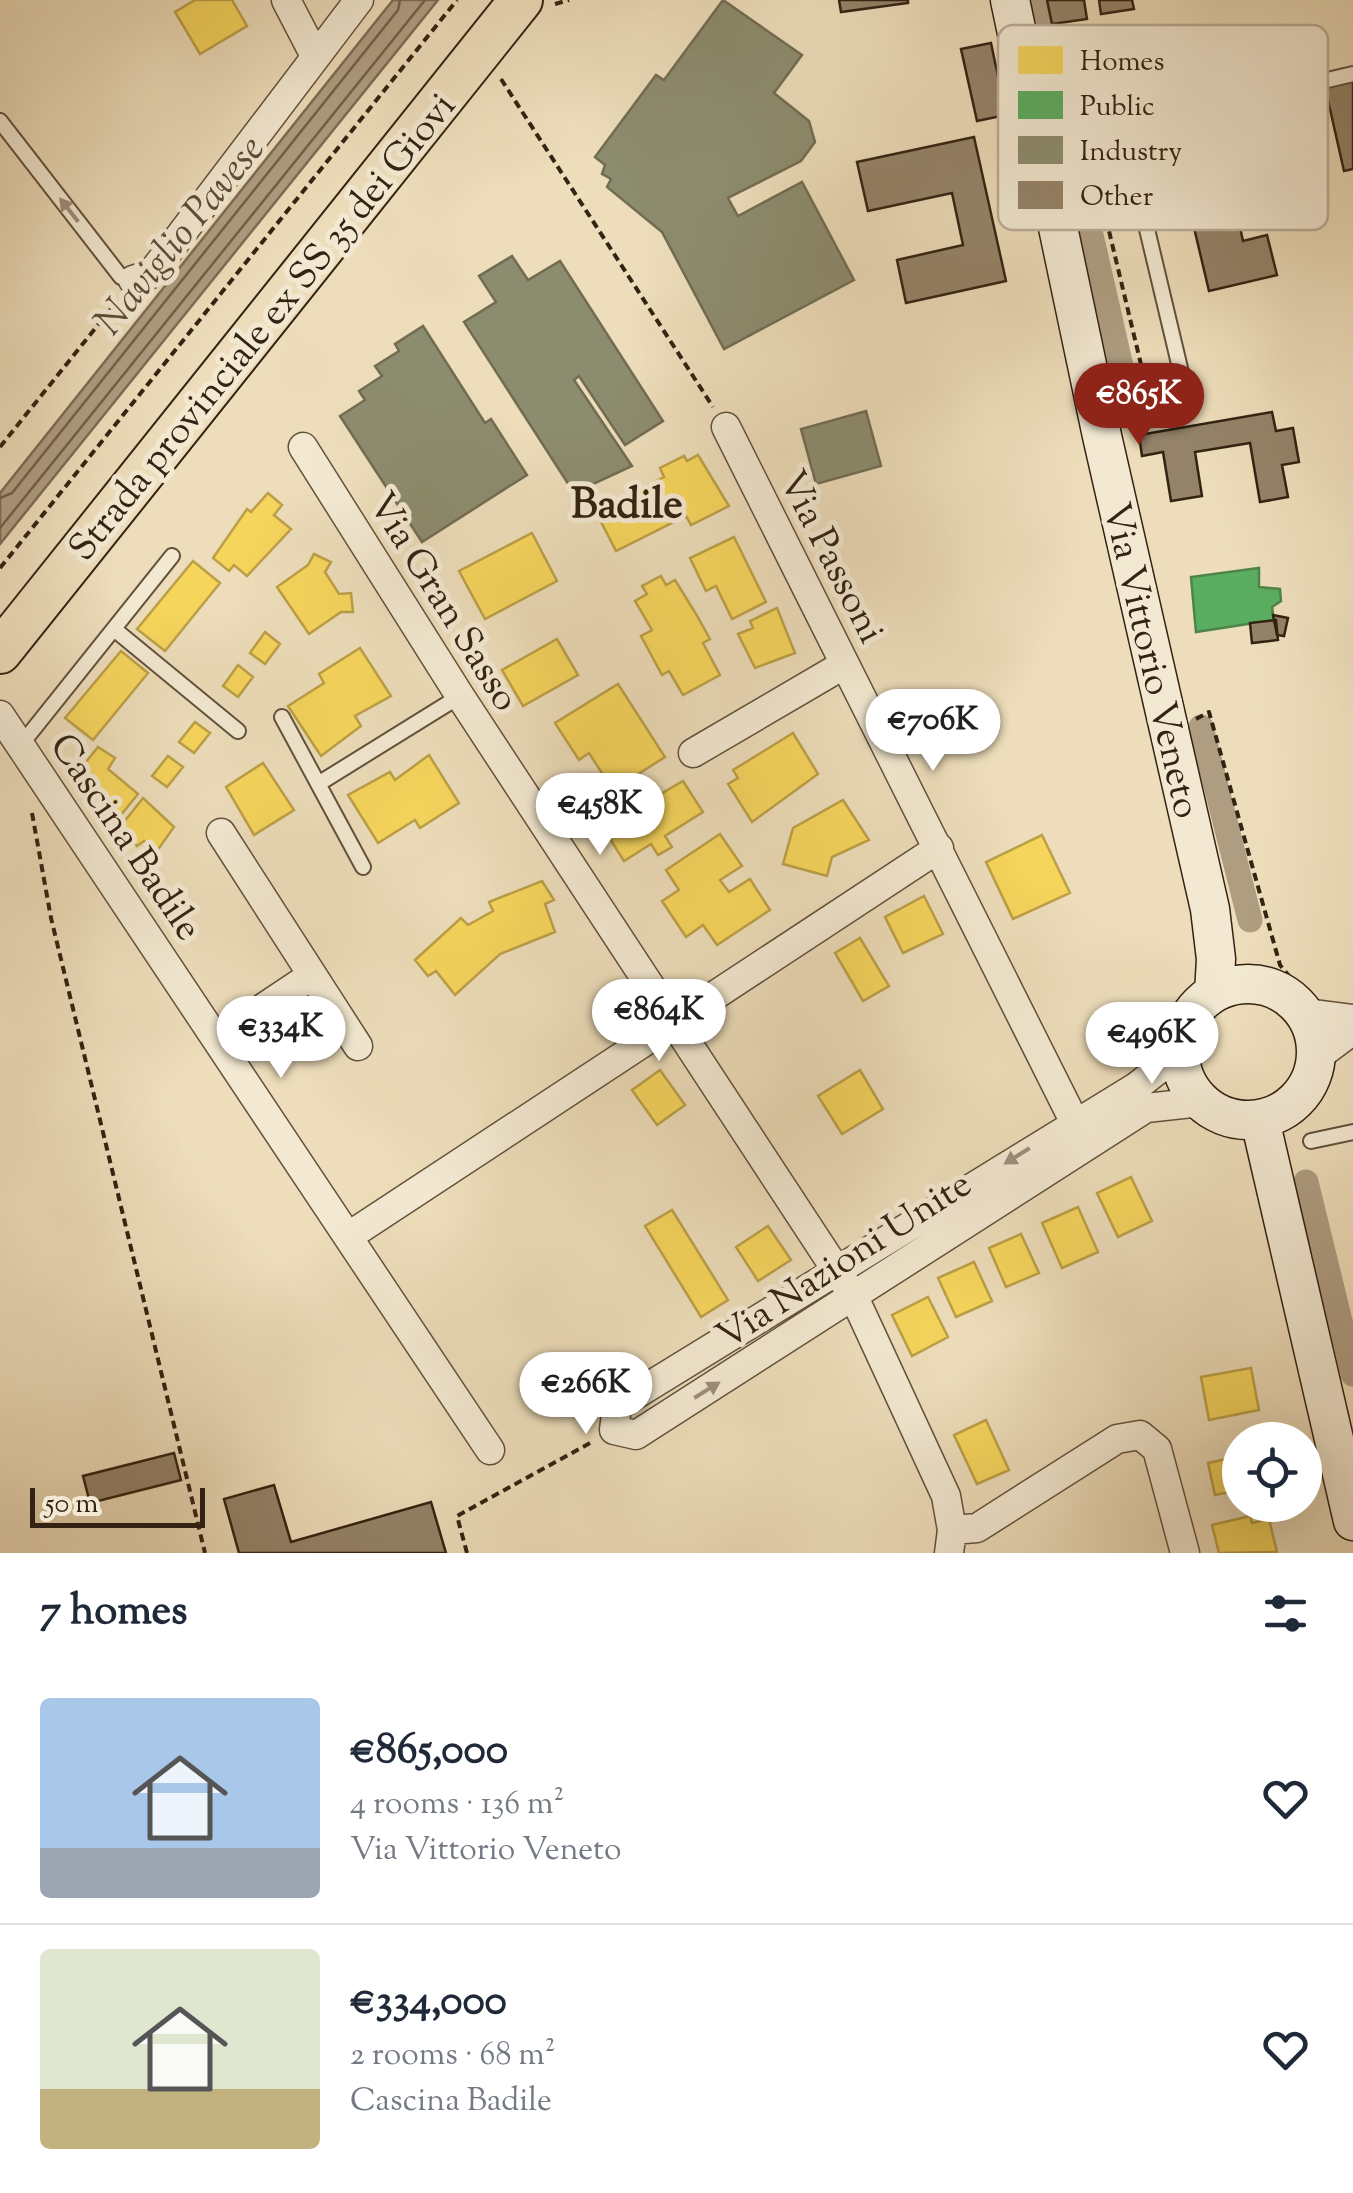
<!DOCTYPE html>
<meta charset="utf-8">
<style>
:root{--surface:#fff;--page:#f2f2f3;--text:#1f2937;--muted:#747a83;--line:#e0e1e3;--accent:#8f2418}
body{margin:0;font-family:"Sorts Mill Goudy",serif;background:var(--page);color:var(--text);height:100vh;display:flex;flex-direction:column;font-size:38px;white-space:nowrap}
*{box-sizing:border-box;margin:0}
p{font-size:32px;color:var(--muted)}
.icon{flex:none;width:55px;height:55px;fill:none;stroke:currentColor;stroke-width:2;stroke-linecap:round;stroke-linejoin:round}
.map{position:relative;height:1553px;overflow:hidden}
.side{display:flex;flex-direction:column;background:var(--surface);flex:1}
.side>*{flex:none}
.fabs{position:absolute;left:1222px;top:1422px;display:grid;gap:20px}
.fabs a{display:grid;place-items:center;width:100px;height:100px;border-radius:50%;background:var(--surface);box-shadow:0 10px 40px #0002;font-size:50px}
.scale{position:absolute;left:30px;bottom:25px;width:175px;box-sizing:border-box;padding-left:10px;border:5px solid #342212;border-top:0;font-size:28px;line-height:35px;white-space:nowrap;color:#342212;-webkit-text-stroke:8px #f3e9d2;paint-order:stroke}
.price{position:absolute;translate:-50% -85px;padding:0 22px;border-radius:35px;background:#fff;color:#222;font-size:32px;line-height:65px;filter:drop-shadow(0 2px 5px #0008)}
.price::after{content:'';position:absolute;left:50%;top:60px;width:30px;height:22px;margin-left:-15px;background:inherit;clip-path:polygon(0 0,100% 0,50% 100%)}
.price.current{background:var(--accent);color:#fff}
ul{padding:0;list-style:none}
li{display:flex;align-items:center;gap:30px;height:250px;padding:0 40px}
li+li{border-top:2px solid var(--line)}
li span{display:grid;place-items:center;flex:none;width:280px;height:200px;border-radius:10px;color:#555}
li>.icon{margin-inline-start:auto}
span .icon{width:120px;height:120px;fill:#fffc;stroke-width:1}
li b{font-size:42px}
h2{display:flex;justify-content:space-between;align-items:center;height:120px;padding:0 40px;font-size:42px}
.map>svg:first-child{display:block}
.water{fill:#ae9d81;stroke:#7d6c55;stroke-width:2.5}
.homes{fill:#f6d55c;stroke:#bc9f46;stroke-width:2.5}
.public{fill:#5aae61;stroke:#4f8449;stroke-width:2.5}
.industry{fill:#8c8c6e;stroke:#726c52;stroke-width:2.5}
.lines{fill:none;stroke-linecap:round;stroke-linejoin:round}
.shore{stroke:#71604a;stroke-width:2.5}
.canal{stroke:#ae9d81;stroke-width:25}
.building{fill:#948369;stroke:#342212;stroke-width:2.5}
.lane-casing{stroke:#62513c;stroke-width:18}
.street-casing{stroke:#62513c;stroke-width:31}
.secondary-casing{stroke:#342212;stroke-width:41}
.primary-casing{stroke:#342212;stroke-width:46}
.path{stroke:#342212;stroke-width:4;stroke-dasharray:8 5;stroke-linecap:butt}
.lane{stroke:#f3e9d2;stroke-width:14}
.street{stroke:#f3e9d2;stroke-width:28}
.secondary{stroke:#f3e9d2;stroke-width:38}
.primary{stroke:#edddba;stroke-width:42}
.oneway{fill:#9d8f7c}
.labels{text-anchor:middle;stroke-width:10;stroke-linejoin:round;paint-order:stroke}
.street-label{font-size:38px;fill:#342212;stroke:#f3e9d2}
.water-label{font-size:40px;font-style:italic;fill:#5f4d39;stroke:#f3e9d2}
.quarter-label{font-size:42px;font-weight:bold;fill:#342212;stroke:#f3e9d2}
.key{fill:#f3e9d2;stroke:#baad98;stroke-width:2.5}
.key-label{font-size:28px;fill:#342212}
</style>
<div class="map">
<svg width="1353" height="1553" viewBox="0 0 1353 1553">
<rect width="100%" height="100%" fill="#edddba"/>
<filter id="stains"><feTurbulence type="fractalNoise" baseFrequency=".002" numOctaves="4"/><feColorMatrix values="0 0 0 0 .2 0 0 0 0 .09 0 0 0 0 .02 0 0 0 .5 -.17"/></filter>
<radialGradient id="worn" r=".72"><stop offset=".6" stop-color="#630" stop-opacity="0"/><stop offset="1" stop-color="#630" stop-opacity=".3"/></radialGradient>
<path class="water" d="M 393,0 L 438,0 L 0,544 L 0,493 Z"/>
<path class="homes" d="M 195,0 L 232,0 L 247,26 L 200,54 L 175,12 Z
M 698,455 L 729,506 L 691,525 L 686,516 L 616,551 L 596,512 L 664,477 L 660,468 L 684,456 L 687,461 Z
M 268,493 L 282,505 L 274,515 L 291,529 L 247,576 L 234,565 L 229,571 L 213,558 L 247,509 L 251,512 Z
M 532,533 L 557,581 L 485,619 L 459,571 Z
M 734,537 L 766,602 L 732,619 L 716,586 L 706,591 L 690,558 Z
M 314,554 L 331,562 L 325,572 L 339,594 L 351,593 L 353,612 L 341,612 L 309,634 L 277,587 L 308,565 Z
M 193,561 L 220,583 L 165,651 L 137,629 Z
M 661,576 L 666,585 L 675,580 L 696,614 L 710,639 L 703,643 L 720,675 L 683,695 L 669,671 L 662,675 L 641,636 L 652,630 L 635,601 L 647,594 L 642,586 Z
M 777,608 L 795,653 L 755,668 L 738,634 L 753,628 L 750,621 Z
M 265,632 L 280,644 L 265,664 L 250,653 Z
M 557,639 L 578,675 L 523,706 L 502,670 Z
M 360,648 L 391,696 L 355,716 L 361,726 L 321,756 L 288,706 L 324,683 L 319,674 Z
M 121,651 L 148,673 L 93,740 L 65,718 Z
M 238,665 L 253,677 L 238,697 L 223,686 Z
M 618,684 L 665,757 L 613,790 L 589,753 L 579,760 L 555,723 Z
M 195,722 L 210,733 L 194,753 L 179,742 Z
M 793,733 L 818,774 L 752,822 L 728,784 L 738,778 L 733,770 Z
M 98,747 L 115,758 L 108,769 L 138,794 L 116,821 L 98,798 L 102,795 L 78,772 Z
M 429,755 L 459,803 L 420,828 L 415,820 L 378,843 L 348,795 L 390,772 L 395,780 Z
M 168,756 L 183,767 L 167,787 L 152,776 Z
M 263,763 L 294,810 L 254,835 L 226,787 Z
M 683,781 L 703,812 L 665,836 L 672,847 L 658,855 L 651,844 L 624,861 L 603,828 Z
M 143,798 L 174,827 L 157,851 L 144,841 L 137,846 L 120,827 Z
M 843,800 L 869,840 L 832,857 L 827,876 L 783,864 L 793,828 Z
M 720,834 L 742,866 L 720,880 L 729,892 L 750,879 L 770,910 L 717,945 L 703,925 L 686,937 L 662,901 L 679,890 L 666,870 Z
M 1042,835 L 1070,893 L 1013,919 L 986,862 Z
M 542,881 L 554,900 L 545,904 L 555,932 L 500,954 L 455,995 L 436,971 L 428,976 L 415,960 L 461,918 L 468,925 L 493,911 L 489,902 Z
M 924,896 L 943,934 L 903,953 L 885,917 Z
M 860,938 L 889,986 L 863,1001 L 835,953 Z
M 660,1070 L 685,1105 L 657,1125 L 632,1090 Z
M 860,1070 L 883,1109 L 842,1134 L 818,1096 Z
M 1131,1177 L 1152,1221 L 1118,1237 L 1097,1193 Z
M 1078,1207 L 1098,1252 L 1062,1268 L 1042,1223 Z
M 672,1210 L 728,1300 L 701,1317 L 645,1226 Z
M 768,1226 L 791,1260 L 758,1281 L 736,1247 Z
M 1021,1234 L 1039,1273 L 1006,1287 L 989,1248 Z
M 974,1262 L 992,1301 L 956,1317 L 938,1278 Z
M 928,1297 L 948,1337 L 912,1356 L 892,1315 Z
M 1251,1368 L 1259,1410 L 1209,1420 L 1201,1377 Z
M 986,1420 L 1009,1470 L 977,1484 L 954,1435 Z
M 1240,1456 L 1240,1490 L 1215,1495 L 1208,1463 Z
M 1250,1516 L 1252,1523 L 1269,1519 L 1277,1552 L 1219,1553 L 1212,1525 Z"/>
<path class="public" d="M 1259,568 L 1259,587 L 1280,589 L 1281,601 L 1272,607 L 1274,620 L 1196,632 L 1191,577 Z"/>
<path class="industry" d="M 723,0 L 802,55 L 774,93 L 809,121 L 815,142 L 801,161 L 728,198 L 738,216 L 802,182 L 854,280 L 724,349 L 662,232 L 607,187 L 611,179 L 602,174 L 605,165 L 595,157 L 656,75 L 664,80 Z
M 512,256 L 528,280 L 560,261 L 663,421 L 625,445 L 579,376 L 574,380 L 632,466 L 574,493 L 464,322 L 496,302 L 479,276 Z
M 423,326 L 485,423 L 491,419 L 527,475 L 422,542 L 340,416 L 365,400 L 359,391 L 382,376 L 375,366 L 399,351 L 395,344 Z
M 866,411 L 881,466 L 816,484 L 801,429 Z"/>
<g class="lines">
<path class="shore" d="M 0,498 L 12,493 L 398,10 L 400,0
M 0,528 L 425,0"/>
<path class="canal" d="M 1040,0 L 1060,93
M 1065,117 L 1078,175
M 1086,213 L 1128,397
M 1201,727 L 1250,920
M 1306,1182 L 1353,1374"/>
</g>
<path class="building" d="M 839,0 L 908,0 L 908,3 L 841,12 Z
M 1047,0 L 1084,0 L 1087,19 L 1052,24 Z
M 1099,0 L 1132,0 L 1134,9 L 1101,14 Z
M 991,43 L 1006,115 L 977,121 L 961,49 Z
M 1353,81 L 1353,169 L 1344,171 L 1325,87 Z
M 1297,95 L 1316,177 L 1233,196 L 1243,241 L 1267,235 L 1277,275 L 1209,291 L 1178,160 L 1240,145 L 1240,150 L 1253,147 L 1244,107 Z
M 974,137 L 1006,281 L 906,303 L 897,260 L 963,245 L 952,193 L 868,211 L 857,162 Z
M 1272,412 L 1276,431 L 1293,428 L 1299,462 L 1282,465 L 1288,497 L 1260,502 L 1250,443 L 1195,452 L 1202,496 L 1171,501 L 1163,452 L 1142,456 L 1139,435 Z
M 1273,615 L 1288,618 L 1284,636 L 1277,635 Z
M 1276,620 L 1278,640 L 1252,643 L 1250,623 Z
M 174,1453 L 181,1480 L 90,1503 L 83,1476 Z
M 274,1485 L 291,1542 L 431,1502 L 446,1553 L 239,1553 L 224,1499 Z"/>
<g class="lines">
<g class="lane-casing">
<path id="lane" d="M 0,121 L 121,277 L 133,280
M 1136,183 L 1185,389
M 1056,199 L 1136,183 L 1159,157 L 1241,136 L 1233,102 L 1353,74
M 114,629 L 238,731
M 282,717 L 363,867
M 20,746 L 172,556
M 318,784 L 460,696
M 1311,1141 L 1353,1132"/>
</g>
<g class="street-casing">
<path id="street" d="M 286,0 L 314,54
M 133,280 L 151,274 L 359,0
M 726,427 L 1082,1137
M 303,447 L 460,696 L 854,1297 L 946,1496 L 952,1530 L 949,1553
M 0,715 L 490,1450
M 693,753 L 845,664
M 221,833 L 358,1046
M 1305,1013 L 1353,1019
M 218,1038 L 311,976
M 1180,1041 L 1159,1069 L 1136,1087 L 617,1406 L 614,1430 L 636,1435 L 1146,1108 L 1201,1102
M 1317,1057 L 1353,1030
M 349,1236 L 939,848
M 952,1530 L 977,1528 L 1117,1439 L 1140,1435 L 1157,1449 L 1185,1553"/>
</g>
<g class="secondary-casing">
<path id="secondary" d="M 1010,0 L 1102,436 L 1210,909 L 1216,959 L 1214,993
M1180 1052a68 68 0 1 1 136 0a68 68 0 1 1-136 0Z
M 1260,1120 L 1353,1521"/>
</g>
<g class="primary-casing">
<path id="primary" d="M 0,652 L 521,0"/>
</g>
<path class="path" d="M 555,4 L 569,0
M 501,79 L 713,407
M 1061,105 L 1080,102 L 1096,173
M 1103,206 L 1150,402 L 1128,408
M 0,447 L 118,300
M 0,568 L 457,0
M 1196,719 L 1209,712 L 1280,965 L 1298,987
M 32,813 L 51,918 L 205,1553
M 467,1553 L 457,1516 L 592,1442"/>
<use href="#lane" class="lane"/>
<use href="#street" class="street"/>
<use href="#secondary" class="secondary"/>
<use href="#primary" class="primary"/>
</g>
<defs><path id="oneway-solid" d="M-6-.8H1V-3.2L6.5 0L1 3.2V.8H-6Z" transform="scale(2.5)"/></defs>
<g class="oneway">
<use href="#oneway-solid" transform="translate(69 210) rotate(-128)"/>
<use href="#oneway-solid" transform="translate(1017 1156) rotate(148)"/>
<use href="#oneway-solid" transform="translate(707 1390) rotate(-32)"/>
</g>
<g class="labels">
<g class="street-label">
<text transform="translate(261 326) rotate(-51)" y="13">Strada provinciale ex SS 35 dei Giovi</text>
<text transform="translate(833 556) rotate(63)" y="13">Via Passoni</text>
<text transform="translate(445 601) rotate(58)" y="13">Via Gran Sasso</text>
<text transform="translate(1153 660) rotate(77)" y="13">Via Vittorio Veneto</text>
<text transform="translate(127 836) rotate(56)" y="13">Cascina Badile</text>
<text transform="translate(843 1259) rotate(-33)" y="13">Via Nazioni Unite</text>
</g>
<g class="water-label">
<text transform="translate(178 234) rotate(-51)" y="14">Naviglio Pavese</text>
</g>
<g class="quarter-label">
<text x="627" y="517">Badile</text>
</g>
</g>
<rect x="998" y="25" width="330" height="205" rx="15" class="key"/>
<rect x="1018" y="46" width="45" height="28" fill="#f6d55c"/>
<rect x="1018" y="91" width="45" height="28" fill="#5aae61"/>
<rect x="1018" y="136" width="45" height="28" fill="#8c8c6e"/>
<rect x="1018" y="181" width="45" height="28" fill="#948369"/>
<g class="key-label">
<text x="1080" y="70">Homes</text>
<text x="1080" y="115">Public</text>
<text x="1080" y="160">Industry</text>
<text x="1080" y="205">Other</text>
</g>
<rect width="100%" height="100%" filter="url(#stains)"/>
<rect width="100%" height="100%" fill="url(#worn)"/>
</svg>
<div class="fabs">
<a><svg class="icon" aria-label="locate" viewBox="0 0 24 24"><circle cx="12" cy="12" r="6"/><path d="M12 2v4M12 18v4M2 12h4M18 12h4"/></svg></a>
</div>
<div class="scale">50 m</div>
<b class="price current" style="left:1139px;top:448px">€865K</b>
<b class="price" style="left:933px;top:774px">€706K</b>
<b class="price" style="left:600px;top:858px">€458K</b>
<b class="price" style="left:659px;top:1064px">€864K</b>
<b class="price" style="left:281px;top:1081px">€334K</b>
<b class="price" style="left:1152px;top:1087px">€496K</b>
<b class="price" style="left:586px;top:1437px">€266K</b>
</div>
<section class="side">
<h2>7 homes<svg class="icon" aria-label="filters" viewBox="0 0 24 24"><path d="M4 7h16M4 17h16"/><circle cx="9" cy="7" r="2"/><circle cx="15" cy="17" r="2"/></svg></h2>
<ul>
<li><span style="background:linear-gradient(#a9c7e8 75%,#9aa5b1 0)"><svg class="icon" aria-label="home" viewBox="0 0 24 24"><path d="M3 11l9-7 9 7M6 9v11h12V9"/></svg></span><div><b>€865,000</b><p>4 rooms · 136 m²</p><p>Via Vittorio Veneto</p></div><svg class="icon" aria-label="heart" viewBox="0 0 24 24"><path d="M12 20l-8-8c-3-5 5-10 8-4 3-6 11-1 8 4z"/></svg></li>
<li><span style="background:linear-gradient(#dfe7d0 70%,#c2b280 0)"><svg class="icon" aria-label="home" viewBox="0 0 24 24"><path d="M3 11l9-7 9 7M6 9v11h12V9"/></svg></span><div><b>€334,000</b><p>2 rooms · 68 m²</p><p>Cascina Badile</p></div><svg class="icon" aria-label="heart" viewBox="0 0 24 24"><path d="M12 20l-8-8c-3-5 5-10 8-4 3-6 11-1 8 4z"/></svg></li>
</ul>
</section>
